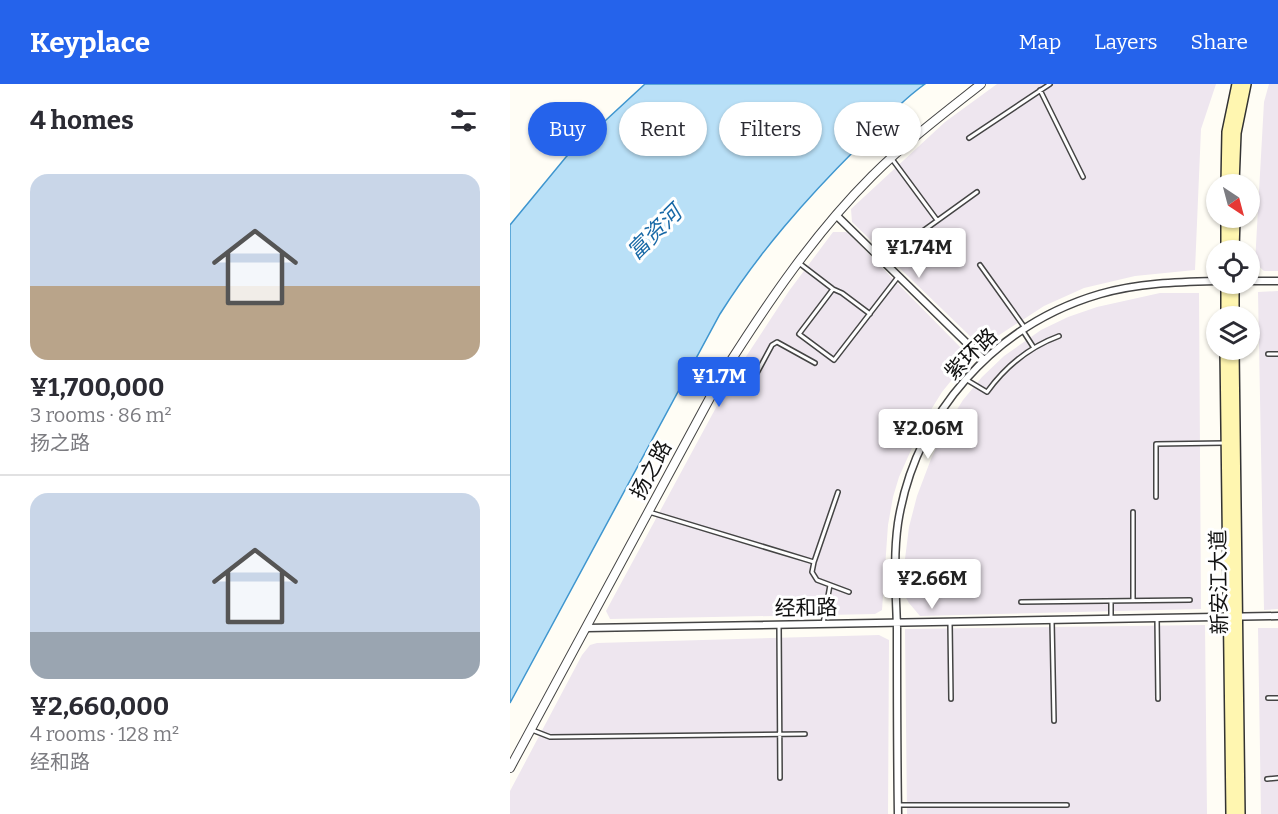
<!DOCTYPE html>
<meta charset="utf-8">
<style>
:root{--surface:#fff;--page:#f2f2f3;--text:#2b2b33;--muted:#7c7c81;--line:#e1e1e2;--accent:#2563eb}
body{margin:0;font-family:Bitter,"Noto Sans SC",serif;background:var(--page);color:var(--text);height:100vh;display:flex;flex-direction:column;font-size:22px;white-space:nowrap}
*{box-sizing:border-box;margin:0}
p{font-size:20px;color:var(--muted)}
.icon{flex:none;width:33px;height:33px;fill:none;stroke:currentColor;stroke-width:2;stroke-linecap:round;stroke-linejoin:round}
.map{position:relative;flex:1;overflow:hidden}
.sheet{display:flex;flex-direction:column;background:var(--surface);width:510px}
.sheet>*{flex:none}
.banner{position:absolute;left:18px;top:18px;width:570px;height:54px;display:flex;gap:12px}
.needle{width:39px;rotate:144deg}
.fabs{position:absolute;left:696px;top:90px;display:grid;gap:12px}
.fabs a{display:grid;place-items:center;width:54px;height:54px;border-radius:50%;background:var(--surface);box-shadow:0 2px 4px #0004;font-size:30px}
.price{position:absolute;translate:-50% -51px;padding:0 14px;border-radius:6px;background:#fff;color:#222;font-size:20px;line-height:39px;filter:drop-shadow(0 2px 3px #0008)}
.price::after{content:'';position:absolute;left:50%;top:36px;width:18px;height:14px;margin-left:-9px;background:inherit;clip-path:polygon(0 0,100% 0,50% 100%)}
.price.on{background:var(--accent);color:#fff}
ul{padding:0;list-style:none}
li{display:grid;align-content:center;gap:12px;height:318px;padding:0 30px}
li+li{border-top:2px solid var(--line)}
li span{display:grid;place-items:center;height:186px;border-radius:18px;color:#555}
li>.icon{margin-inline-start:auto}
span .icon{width:108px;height:108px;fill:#fffc;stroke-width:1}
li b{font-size:26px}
h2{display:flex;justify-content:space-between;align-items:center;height:72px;padding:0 30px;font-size:26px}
.pill{padding:0 21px;border-radius:27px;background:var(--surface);box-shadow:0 2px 4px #0004;font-size:21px;line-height:54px}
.pill.on{background:var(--accent);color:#fff}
header{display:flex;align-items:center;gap:36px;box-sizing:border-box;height:84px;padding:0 30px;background:var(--accent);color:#fff}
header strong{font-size:28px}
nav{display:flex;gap:33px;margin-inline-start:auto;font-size:21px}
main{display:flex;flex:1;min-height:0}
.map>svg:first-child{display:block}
.industrial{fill:#eee6ef}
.water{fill:#b9e0f7;stroke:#3f96cf;stroke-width:1.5}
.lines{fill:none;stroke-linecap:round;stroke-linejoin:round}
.service-casing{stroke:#444;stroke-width:6}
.minor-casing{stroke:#444;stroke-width:9}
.tertiary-casing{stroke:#444;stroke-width:10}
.secondary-casing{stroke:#333;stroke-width:12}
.service{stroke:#fff;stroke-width:3}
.minor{stroke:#fff;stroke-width:6}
.tertiary{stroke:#fff;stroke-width:8}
.secondary{stroke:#fff6b0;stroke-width:9}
.labels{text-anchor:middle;stroke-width:6;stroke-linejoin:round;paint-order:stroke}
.street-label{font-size:21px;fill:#111;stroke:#fff}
.water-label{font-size:22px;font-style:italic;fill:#1768a6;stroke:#fff}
</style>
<header>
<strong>Keyplace</strong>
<nav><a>Map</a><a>Layers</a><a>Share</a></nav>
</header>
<main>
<section class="sheet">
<h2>4 homes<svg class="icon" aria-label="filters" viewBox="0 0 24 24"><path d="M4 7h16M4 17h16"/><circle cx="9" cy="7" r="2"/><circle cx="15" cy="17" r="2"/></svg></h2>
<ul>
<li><span style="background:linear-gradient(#c9d6e8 60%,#b9a48a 0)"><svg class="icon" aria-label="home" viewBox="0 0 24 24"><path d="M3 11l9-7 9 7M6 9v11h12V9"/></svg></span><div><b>¥1,700,000</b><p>3 rooms · 86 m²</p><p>扬之路</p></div></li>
<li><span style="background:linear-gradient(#c9d6e8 75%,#9aa5b1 0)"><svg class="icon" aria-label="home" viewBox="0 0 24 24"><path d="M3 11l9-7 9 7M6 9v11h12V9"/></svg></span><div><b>¥2,660,000</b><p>4 rooms · 128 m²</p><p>经和路</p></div></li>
</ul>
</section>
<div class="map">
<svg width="768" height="730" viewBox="0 0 768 730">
<rect width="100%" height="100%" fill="#fffdf5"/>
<path class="industrial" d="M 487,0 L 706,0 L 691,45 L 685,186 L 625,192 L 574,204 L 534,222 L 480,257 L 469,258 L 463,255 L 342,138 L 341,125 L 435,38 Z
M 759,0 L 768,0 L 768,187 L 754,187 L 745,179 L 754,18 Z
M 323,148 L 337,148 L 455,268 L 457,277 L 432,308 L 414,337 L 389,393 L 383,413 L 378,441 L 372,526 L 365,530 L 100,535 L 96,527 L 222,294 L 279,207 Z
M 768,207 L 768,525 L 754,526 L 748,208 Z
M 650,209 L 689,209 L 691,525 L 410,532 L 399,519 L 395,512 L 394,483 L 399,443 L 407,412 L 421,375 L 436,343 L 453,316 L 472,293 L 494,272 L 531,246 L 558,233 L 587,223 Z
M 695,541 L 697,730 L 397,730 L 395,545 Z
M 748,544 L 768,544 L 768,730 L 751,730 Z
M 369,551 L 379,556 L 378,730 L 0,730 L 0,707 L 72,571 L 80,561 L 87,559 Z"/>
<path class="water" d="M 135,0 L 415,0 C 390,18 370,41 348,63 C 296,115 249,168 210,230 L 0,619 L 0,141 L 56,73 Z"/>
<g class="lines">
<g class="service-casing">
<path id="service" d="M 530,6 L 573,93
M 459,54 L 540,0
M 382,75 L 427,136
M 399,157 L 467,108
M 289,179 L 323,205 L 332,209 L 360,230
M 470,181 L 515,244
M 323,205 L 289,250 L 324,276 L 388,193
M 513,247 L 524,264
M 758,270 L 768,270
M 216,287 L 241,300 L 262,261 L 267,258 L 305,279
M 457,296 L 477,308 C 496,282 519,263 549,252
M 646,413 L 646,360 L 715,359
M 139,428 L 304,478 L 328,408
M 623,428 L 623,516
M 304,478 L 302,488 L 307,496 L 339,508
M 601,517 L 601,535
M 511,518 L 680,516
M 647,534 L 648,615
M 542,537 L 544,637
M 440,539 L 441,615
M 313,540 L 320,501
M 269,541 L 270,694
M 758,614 L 768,614
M 22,646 L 40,653 L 295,650
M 757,695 L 768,694
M 388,721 L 557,721"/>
</g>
<g class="minor-casing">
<path id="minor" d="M 327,132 L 474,276
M 740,197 L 768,197
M 76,544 L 768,532
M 388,730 C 387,668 387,606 387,544 C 386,509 383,474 388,439 C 405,331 484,241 590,210 C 628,199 667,198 706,197"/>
</g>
<g class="tertiary-casing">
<path id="tertiary" d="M 0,684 L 215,286 C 258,218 305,149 362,92 C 396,58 433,30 471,0"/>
</g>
<g class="secondary-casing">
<path id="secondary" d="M 716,100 L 717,48 L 727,0
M 724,100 L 726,49 L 736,0
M 716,166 L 716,134
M 724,166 L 725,134
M 716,232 L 716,200
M 724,232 L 724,200
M 715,266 L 721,730
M 724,266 L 730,730"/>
</g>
<use href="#service" class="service"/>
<use href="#minor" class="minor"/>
<use href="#tertiary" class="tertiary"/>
<use href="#secondary" class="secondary"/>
</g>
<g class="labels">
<g class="street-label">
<text transform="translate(461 270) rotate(-44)" y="7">紫环路</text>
<text transform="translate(141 386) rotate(-62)" y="7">扬之路</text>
<text transform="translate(709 498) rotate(-91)" y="7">新安江大道</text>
<text transform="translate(296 524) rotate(-1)" y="7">经和路</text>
</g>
<g class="water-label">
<text transform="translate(144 148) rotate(-45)" y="8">富资河</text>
</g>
</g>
</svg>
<div class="fabs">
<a><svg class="needle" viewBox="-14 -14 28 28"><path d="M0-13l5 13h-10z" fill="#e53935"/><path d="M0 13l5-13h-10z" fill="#7c7c81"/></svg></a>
<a><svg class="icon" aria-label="locate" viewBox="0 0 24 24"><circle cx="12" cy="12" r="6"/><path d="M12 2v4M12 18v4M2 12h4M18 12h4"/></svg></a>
<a><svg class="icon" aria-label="layers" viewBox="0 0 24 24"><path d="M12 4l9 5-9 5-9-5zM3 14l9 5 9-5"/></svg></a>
</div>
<b class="price" style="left:409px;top:195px">¥1.74M</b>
<b class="price on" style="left:209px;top:324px">¥1.7M</b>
<b class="price" style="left:418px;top:376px">¥2.06M</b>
<b class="price" style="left:422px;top:526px">¥2.66M</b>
<div class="banner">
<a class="pill on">Buy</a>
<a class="pill">Rent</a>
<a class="pill">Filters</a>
<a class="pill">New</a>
</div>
</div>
</main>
